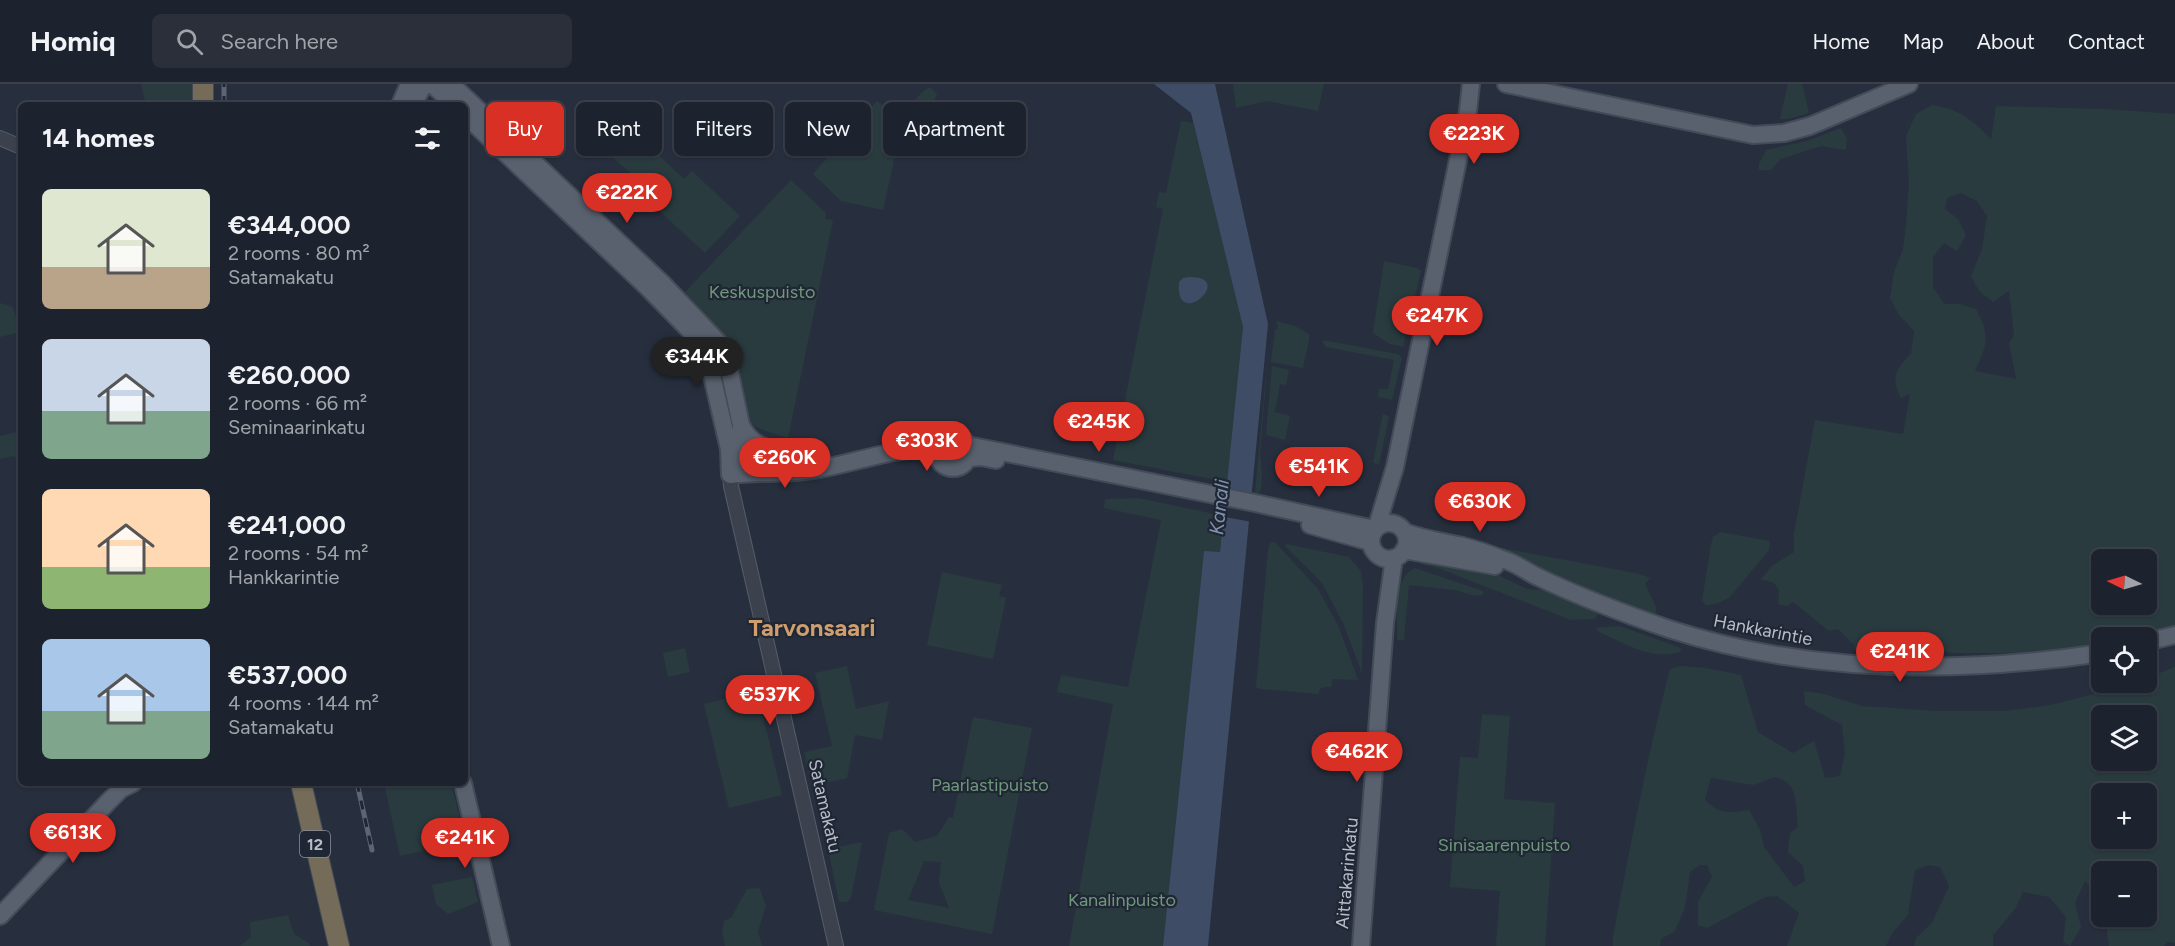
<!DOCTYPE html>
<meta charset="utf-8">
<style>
:root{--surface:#1d232e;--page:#2a2f3a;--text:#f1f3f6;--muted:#a0a4aa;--line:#3b404a;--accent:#d93025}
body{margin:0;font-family:Figtree,sans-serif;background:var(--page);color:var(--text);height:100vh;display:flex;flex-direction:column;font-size:22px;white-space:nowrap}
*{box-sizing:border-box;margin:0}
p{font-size:20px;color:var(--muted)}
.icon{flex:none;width:33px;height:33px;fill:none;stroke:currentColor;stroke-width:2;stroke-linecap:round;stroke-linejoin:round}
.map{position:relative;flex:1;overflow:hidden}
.details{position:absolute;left:18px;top:18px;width:450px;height:684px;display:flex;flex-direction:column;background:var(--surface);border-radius:9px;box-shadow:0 2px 4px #0004,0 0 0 2px var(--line)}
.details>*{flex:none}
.banner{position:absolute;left:486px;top:18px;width:570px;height:54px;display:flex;gap:12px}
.needle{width:39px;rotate:275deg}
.tools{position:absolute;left:2091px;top:465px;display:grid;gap:12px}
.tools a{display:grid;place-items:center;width:66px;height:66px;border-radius:9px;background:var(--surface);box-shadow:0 2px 4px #0004,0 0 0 2px var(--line);font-size:30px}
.price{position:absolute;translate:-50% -51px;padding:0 14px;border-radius:21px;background:var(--accent);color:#fff;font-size:20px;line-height:39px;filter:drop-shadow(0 2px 3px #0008)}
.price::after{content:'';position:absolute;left:50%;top:36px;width:18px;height:14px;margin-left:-9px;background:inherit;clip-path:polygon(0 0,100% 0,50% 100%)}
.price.active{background:#222;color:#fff}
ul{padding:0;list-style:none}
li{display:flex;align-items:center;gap:18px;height:150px;padding:0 24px}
li span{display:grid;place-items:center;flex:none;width:168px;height:120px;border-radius:9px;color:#555}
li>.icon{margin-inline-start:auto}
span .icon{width:72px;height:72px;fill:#fffc;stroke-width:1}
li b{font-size:26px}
h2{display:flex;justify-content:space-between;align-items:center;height:72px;padding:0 24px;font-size:26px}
.tag{padding:0 21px;border-radius:9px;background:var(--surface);box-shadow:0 2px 4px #0004,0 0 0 2px var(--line);font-size:21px;line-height:54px}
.tag.active{background:var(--accent);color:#fff}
header{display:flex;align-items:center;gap:36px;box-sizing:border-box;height:84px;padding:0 30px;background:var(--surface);border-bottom:2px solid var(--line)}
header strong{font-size:28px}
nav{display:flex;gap:33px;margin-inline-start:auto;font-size:21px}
.search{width:420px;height:54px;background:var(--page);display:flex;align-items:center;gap:15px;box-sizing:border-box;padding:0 21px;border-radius:9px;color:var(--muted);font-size:22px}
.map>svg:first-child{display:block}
.green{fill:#293b3f;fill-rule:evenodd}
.water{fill:#3e4c66}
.pier{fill:#272f3e}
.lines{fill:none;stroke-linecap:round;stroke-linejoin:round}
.minor-casing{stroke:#565d69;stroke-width:16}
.major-casing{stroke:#444b58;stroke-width:20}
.highway-casing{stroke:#434a56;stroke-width:22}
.minor{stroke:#3b424e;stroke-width:14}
.major{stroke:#59616e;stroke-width:16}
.highway{stroke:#746b59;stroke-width:20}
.rail-casing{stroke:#5d6575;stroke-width:5}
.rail{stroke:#202734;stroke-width:3;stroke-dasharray:9;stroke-linecap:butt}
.labels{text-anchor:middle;stroke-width:4.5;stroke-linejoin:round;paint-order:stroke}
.shield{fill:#202734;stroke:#8a909c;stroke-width:1.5}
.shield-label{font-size:16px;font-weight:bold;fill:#b7bdc9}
.park-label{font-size:18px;fill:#70987c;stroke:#202734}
.street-label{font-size:18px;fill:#b7bdc9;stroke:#202734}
.water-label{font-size:20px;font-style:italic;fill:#8191ae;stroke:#202734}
.district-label{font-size:24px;font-weight:bold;fill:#ce9e6e;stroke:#202734}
</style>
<header>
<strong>Homiq</strong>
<div class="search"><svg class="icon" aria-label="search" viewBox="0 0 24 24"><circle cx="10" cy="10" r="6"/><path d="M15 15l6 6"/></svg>Search here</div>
<nav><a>Home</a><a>Map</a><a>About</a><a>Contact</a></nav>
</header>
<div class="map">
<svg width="2175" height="862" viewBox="0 0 2175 862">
<rect width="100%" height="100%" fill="#272f3e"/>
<path class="green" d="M 141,0 L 197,0 L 197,21 L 146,21 Z
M 1233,0 L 1324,0 L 1318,27 L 1267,17 L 1236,24 Z
M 1788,0 L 1802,0 L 1809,29 L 1788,35 L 1780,35 Z
M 930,3 L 937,10 C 935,17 925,27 918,29 L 912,23 C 914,15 923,6 930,3 Z
M 877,17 L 900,34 L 893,81 L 883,126 L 841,117 L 813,90 Z
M 1932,21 C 1959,25 1972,36 1991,55 L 1996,22 L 2104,25 L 2175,30 L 2175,542 L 2130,553 L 2102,554 L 2101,559 C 2062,566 2021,570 1981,569 C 1965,569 1950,570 1934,566 L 1928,554 L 1918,554 L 1913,565 L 1907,569 L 1854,566 L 1854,561 L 1838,545 L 1829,547 L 1793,518 L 1787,522 L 1778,520 L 1779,506 L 1774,499 L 1761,495 L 1772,482 L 1794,468 L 1794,449 L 1815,336 L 1903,350 L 1910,310 L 1901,314 C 1890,295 1896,284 1911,270 L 1914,247 L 1899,231 L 1890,214 L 1894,188 L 1903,165 L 1906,140 L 1909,99 L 1906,52 L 1916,30 ZM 1961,109 L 1977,117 L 1987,132 L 1982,165 L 1971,192 L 1980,208 L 1993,218 L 2009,207 L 2014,251 L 2009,259 L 2016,295 L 1975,287 C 1988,259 1990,252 1976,225 L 1960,220 L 1944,220 L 1933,203 L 1933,173 L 1944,159 L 1957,167 L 1966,151 L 1958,135 L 1945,125 L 1947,114 ZM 2102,476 L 2146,476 L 2146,520 L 2102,520 Z
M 1181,37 L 1193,39 L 1243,243 L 1227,398 L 1113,376 L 1163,125 L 1156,123 L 1159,108 L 1166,109 Z
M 626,40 L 684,95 L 692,87 L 740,132 L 705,169 L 655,123 L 660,117 L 603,64 Z
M 1841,44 L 1847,55 L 1846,65 L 1844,66 L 1821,62 L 1781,75 L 1771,86 L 1759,86 L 1759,80 L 1766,66 L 1807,57 Z
M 791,96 L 826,129 L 825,135 L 833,136 L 788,354 L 765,347 L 750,340 L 736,274 L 731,259 L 685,208 Z
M 1384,177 L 1417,184 L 1421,187 L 1403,263 L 1390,260 L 1373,249 Z
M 0,219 L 13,223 L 20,248 L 0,253 Z
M 1276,237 L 1295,242 L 1309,250 L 1309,255 L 1303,284 L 1271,278 L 1275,246 L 1278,244 Z
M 1270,246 L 1260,370 L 1262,392 L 1261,405 L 1259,409 L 1255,409 Z
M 1323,256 L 1398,270 L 1402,274 L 1392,316 L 1378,313 L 1379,305 L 1388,305 L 1394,276 L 1326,263 L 1323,259 Z
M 1272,282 L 1289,286 L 1286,301 L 1280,300 L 1275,328 L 1290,332 L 1285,356 L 1266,351 Z
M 1383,329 L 1389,333 L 1379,380 L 1373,379 Z
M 21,347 L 21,378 L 14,372 L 0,375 L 0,352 Z
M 1139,414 L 1228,433 L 1227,437 L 1223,436 L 1220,468 L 1204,468 L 1163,862 L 1069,862 L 1113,620 L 1057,608 L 1061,591 L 1128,603 L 1161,436 L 1104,424 L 1105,415 Z
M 1720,448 L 1770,457 L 1769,466 L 1729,514 L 1716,520 L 1706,521 L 1702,517 L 1711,460 L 1713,453 Z
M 1271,458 L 1275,458 L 1318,505 L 1338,541 L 1358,596 L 1332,595 L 1331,603 L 1324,603 L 1320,605 L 1319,610 L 1260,605 L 1256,603 L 1268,465 Z
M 1286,460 L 1349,473 L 1361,487 L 1363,502 L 1362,589 L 1343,539 L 1322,499 L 1285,462 Z
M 1486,461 L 1635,489 L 1650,494 L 1645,500 L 1656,523 L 1657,534 Z
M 1421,474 L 1438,477 L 1454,483 L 1467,484 L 1498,491 L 1527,505 L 1544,506 L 1595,523 L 1599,527 L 1595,535 L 1571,536 L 1438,484 L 1421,480 Z
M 1415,484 L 1483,507 L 1483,511 L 1475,512 L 1455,506 L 1409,501 L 1404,556 L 1397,556 C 1398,534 1391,495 1415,484 Z
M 942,488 L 1002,501 L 999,512 L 1006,514 L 993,575 L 927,561 Z
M 1620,542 L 1681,564 L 1680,568 C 1652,577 1624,559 1599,548 L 1595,544 Z
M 685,564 L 690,588 L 668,593 L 663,569 Z
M 847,582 L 856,625 L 889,617 L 882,656 L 855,651 L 847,694 L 812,702 L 804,668 L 832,662 L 815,589 Z
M 1681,582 L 1706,584 L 1741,591 L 1758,648 L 1793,669 L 1814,657 L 1825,694 L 1840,692 L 1845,670 L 1842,641 L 1805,621 L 1804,607 L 1824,610 L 1862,622 L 1937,627 L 2005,627 L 2051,621 L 2136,599 L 2146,598 L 2147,594 L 2175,583 L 2175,859 L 2167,858 L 2164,862 L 2109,862 L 2105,833 L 2146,832 L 2146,788 L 2102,788 L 2101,817 L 2085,797 L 2075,819 L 2081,843 L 2070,862 L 2063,858 L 2066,833 L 2049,813 L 2023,808 L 2015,825 L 1993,851 L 1993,862 L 1914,862 L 1916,854 L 1932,839 L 1949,802 L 1940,783 L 1929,781 L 1915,786 L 1908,831 L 1892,849 L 1886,862 L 1787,862 L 1799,829 L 1777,812 L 1765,813 L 1707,844 L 1698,841 L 1698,818 L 1712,793 L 1707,781 L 1700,781 L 1690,788 L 1685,824 L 1675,847 L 1661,855 L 1660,862 L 1613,862 L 1613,853 C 1630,763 1647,673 1670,585 ZM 2102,632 L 2146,632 L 2146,676 L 2102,676 ZM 1775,693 C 1800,699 1795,721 1798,743 L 1790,749 L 1788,768 L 1803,782 L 1805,797 L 1794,803 L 1764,763 L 1760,746 L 1749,726 C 1728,729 1721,731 1705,716 L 1711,694 L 1753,701 ZM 2102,710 L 2146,710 L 2146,754 L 2102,754 Z
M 757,607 L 782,711 L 729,724 L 704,620 Z
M 1482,630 L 1510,632 L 1504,715 L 1555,719 L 1545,862 L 1496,862 L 1500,807 L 1450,803 L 1460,673 L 1478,674 Z
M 973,633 L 1032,644 L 992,850 L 874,826 L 889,749 L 902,745 L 915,758 L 937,752 L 949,733 L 953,734 ZM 924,777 L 941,778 L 939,799 L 949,824 L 908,816 Z
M 384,699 L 451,699 L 461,739 L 420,748 L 423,767 L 400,772 Z
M 862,758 L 851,814 L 847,818 L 839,818 L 828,765 Z
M 472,793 L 478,818 L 448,830 L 436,820 L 432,801 Z
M 759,804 L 766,822 L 758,847 L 762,862 L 725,862 L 722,847 L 724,837 L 731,834 L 747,805 Z
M 288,831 L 294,850 L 309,859 L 310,862 L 240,862 L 251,853 L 250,838 Z"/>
<path class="water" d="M 1154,0 L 1215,0 L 1268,240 L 1208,862 L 1163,862 L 1204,467 L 1220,468 L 1223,436 L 1227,436 L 1227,398 L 1243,243 L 1191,29 Z
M 1189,193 C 1238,192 1174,249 1179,198 L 1183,194 Z"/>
<path class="pier" d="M 1255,411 L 1252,438 L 1225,433 L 1225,413 Z"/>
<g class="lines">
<g class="minor-casing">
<path id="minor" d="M 0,54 L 21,63
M 730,391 L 731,402 L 836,862"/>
</g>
<g class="major-casing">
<path id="major" d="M 432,0 L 454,21
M 451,0 L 661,198 L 720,260 L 728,280 L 741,341 L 739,383
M 1506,0 L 1753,51 L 1784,49 L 1810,42 L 1909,0
M 400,21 L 409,0
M 413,21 L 424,0
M 465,31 L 647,203 L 696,253 L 707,270 L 729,365 L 730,391 C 755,388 780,390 805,387 C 847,383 897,360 938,366
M 741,341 C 751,362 768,365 789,371
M937 368a16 16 0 1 1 32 0a16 16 0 1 1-32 0Z
M 967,361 L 1255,419 L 1374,445
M 968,374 L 981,373 L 996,376
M 740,378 L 801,375 L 826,380
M1371 457a18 18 0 1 1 36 0a18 18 0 1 1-36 0Z
M 1310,441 L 1370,458
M 1377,442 L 1395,383 L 1468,27 L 1471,0
M 1405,448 C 1423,455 1440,457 1458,461 C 1475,464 1494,472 1510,478 C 1520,482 1529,489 1538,493 C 1580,513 1625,530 1669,545 C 1808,590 1959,590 2102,569
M 1404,466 L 1495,482
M 2146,558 L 2175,551
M 463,699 L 501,862
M 0,832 L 108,718 L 121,705 L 133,699
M 1361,862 L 1385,539 L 1394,474"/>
</g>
<g class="highway-casing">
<path id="highway" d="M 203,21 L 203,0
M 301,699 L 339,862"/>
</g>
<use href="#minor" class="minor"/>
<use href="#major" class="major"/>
<use href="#highway" class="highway"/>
<g class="rail-casing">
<path id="rail" d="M 224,21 L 224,0
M 357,699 L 372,766"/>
</g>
<use href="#rail" class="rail"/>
</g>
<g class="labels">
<rect class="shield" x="300" y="747" width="30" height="26" rx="4.5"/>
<g class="shield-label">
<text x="315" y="766">12</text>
</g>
<g class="park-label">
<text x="762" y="214">Keskuspuisto</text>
<text x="990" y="707">Paarlastipuisto</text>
<text x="1504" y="767">Sinisaarenpuisto</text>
<text x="1122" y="822">Kanalinpuisto</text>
</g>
<g class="street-label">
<text transform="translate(1763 546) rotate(11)" y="6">Hankkarintie</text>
<text transform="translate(825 722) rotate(77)" y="6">Satamakatu</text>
<text transform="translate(1347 789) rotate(-85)" y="6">Aittakarinkatu</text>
</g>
<g class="water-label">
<text transform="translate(1219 423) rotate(-84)" y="7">Kanali</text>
</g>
<g class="district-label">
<text x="812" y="552">Tarvonsaari</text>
</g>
</g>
</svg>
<div class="tools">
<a><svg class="needle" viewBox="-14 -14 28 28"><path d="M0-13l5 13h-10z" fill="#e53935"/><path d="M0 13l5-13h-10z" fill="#a0a4aa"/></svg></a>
<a><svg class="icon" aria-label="locate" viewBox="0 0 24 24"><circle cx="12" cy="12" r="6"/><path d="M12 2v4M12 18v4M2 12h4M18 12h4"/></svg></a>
<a><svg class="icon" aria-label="layers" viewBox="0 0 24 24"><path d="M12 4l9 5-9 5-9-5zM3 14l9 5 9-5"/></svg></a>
<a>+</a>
<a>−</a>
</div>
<b class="price" style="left:1474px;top:81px">€223K</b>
<b class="price" style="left:627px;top:140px">€222K</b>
<b class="price" style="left:1437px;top:263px">€247K</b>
<b class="price active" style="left:697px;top:304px">€344K</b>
<b class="price" style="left:1099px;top:369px">€245K</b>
<b class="price" style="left:927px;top:388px">€303K</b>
<b class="price" style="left:785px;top:405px">€260K</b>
<b class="price" style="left:1319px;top:414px">€541K</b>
<b class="price" style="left:1480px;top:449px">€630K</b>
<b class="price" style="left:1900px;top:599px">€241K</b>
<b class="price" style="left:770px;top:642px">€537K</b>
<b class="price" style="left:1357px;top:699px">€462K</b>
<b class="price" style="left:73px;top:780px">€613K</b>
<b class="price" style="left:465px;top:785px">€241K</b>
<div class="banner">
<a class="tag active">Buy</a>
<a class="tag">Rent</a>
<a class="tag">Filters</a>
<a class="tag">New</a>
<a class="tag">Apartment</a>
</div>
<section class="details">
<h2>14 homes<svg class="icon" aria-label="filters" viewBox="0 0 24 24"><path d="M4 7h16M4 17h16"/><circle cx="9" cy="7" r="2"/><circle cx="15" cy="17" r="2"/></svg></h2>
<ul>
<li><span style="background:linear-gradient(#dfe7d0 65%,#b9a48a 0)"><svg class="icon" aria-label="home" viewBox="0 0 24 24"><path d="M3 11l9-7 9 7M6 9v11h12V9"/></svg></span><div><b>€344,000</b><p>2 rooms · 80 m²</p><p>Satamakatu</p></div></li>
<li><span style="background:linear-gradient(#c9d6e8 60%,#7fa58c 0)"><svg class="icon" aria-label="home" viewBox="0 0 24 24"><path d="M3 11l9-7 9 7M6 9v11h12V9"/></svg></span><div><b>€260,000</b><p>2 rooms · 66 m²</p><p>Seminaarinkatu</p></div></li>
<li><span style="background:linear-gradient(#ffd9b3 65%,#8fb573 0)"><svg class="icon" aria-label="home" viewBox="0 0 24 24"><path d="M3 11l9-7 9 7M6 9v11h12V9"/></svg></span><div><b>€241,000</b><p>2 rooms · 54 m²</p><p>Hankkarintie</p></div></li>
<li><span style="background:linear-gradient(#a9c7e8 60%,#7fa58c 0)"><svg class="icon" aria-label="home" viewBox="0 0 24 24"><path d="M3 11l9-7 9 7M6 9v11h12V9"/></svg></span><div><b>€537,000</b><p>4 rooms · 144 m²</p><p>Satamakatu</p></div></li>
</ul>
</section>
</div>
